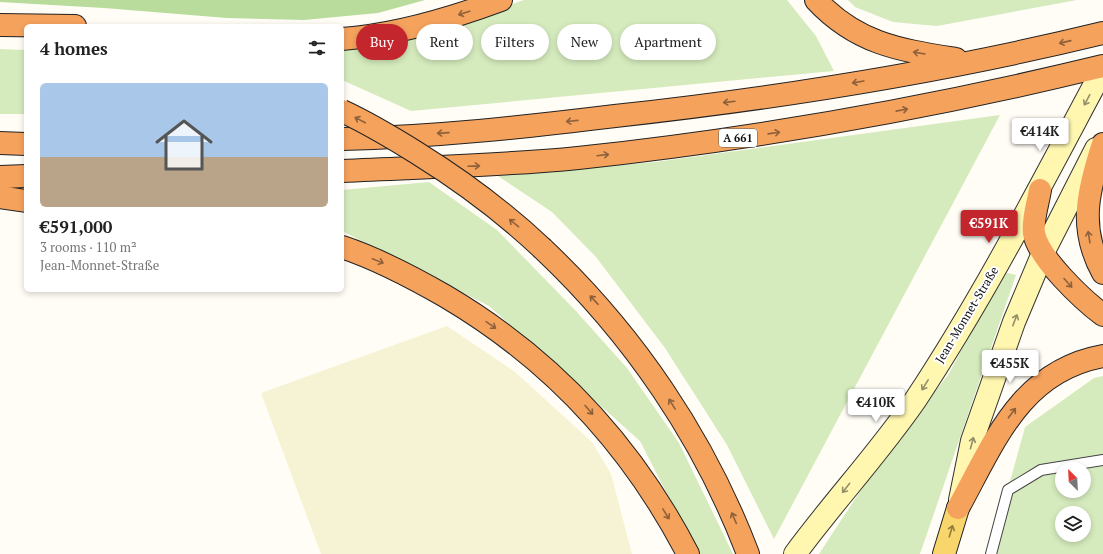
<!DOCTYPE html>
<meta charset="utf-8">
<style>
:root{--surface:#fff;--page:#f2f2f2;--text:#222;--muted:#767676;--accent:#c4262e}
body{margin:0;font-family:"PT Serif",serif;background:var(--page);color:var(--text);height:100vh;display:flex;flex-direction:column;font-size:15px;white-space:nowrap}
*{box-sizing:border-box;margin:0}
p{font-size:13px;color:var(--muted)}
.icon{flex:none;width:22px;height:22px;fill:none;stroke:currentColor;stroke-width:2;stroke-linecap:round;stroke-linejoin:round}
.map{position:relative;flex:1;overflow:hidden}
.drawer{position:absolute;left:24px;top:24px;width:320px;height:268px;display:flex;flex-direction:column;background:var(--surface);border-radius:6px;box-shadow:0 2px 6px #0003}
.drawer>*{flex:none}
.guide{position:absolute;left:356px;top:24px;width:380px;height:36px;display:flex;gap:8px}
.needle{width:26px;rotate:336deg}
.tools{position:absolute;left:1055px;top:462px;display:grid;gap:8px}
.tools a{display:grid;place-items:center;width:36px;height:36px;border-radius:50%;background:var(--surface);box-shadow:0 2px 6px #0003;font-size:20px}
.price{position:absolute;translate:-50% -34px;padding:0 9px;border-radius:4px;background:#fff;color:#222;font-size:13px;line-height:26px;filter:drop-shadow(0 1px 2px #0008)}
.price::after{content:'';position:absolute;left:50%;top:24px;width:12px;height:9px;margin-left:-6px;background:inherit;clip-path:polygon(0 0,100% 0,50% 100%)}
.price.active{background:var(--accent);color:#fff}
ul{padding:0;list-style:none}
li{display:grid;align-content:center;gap:8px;height:212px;padding:0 16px}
li span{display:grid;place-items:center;height:124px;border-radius:6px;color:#555}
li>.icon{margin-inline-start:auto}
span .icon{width:72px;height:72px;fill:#fffc;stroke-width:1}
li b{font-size:17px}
h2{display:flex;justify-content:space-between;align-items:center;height:48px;padding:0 16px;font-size:17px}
.chip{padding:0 14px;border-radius:18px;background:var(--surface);box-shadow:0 2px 6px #0003;font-size:14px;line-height:36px}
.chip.active{background:var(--accent);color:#fff}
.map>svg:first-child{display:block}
.farmland{fill:#f6f3d4}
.green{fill:#d5ebbd;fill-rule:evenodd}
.forest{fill:#b9dc9c}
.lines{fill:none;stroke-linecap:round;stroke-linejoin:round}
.lane-casing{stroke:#444;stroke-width:12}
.secondary-casing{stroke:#333;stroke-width:24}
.primary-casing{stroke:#222;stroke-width:24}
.highway-casing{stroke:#222;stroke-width:24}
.lane{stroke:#fff;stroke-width:10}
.secondary{stroke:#fff6b0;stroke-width:22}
.primary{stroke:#f9d66b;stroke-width:22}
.highway{stroke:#f5a25d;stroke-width:22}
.highway-bridge-casing{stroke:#222;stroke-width:24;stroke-linecap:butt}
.highway-bridge{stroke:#f5a25d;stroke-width:22}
.oneway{stroke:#8e613b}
.oneway2{stroke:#948f68}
.oneway3{stroke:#917d42}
.labels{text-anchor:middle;stroke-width:4;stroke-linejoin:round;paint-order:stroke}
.shield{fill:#fff;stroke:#585858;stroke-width:1}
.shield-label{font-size:11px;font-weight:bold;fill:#111}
.street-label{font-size:12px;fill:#111;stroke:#fff}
</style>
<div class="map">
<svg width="1103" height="554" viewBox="0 0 1103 554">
<rect width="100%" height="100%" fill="#fffdf5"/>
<path class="farmland" d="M 447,326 L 515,372 L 592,442 L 611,474 L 632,554 L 321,554 L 261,393 Z"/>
<path class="green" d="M 524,0 L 787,0 L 816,36 L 834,71 L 411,111 L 342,80 L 342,48 L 383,48 Z
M 848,0 L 1077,0 L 937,26 L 893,22 L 855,7 Z
M 0,49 L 26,50 L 26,114 L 0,114 Z
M 1000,115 L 774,539 L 727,445 L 665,348 L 596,257 L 552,212 L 498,176 L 655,162 Z
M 429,182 L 497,230 L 575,310 L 627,368 L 679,443 L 733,554 L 698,554 L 640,441 L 489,306 L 342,231 L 342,190 Z
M 1004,272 L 1016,275 L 920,554 L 819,554 L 872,473 L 948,375 Z
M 1103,376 L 1103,554 L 990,554 L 1025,427 L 1094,378 ZM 1062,469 L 1084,469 L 1084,491 L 1062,491 ZM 1062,513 L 1084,513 L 1084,535 L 1062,535 Z"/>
<path class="forest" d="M 0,0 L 425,0 L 378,13 L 304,20 L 227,18 L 104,8 L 0,2 Z"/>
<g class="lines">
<g class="lane-casing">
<path id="lane" d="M 991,554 L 1008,490 L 1041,470 L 1103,460"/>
</g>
<g class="secondary-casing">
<path id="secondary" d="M 960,500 L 972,441 L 1014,322 L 1043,253 L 1096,149
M 795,554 C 834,501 879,453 916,399 C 986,293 1043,181 1103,69"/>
</g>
<g class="primary-casing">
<path id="primary" d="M 944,554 L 958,508"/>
</g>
<g class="highway-casing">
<path id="highway" d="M 816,0 C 857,44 900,50 956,59
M 0,25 L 75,26
M 342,39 C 396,35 450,19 501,0
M 342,139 C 433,137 525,127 615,116 C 779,98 943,72 1103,33
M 0,143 L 26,144
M 1103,144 C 1088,190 1078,228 1103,273
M 342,171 C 421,167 499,166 578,158 C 755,139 930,108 1103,66
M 0,177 L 26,176
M 1040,190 C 1038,203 1032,220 1034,233 C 1038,258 1083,300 1103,315
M 0,197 L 26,201
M 342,247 C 378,259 412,277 445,296 C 552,359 631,444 688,554
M 543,249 C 633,334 704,438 748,554
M 958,508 C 994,443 1020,371 1103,356"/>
</g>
<use href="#lane" class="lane"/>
<use href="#secondary" class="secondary"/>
<use href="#primary" class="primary"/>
<use href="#highway" class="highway"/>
<g class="highway-bridge-casing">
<path id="highway-bridge" d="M 342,111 C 368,123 393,138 417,153 C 462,181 504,212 543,249"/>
</g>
<use href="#highway-bridge" class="highway-bridge"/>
</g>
<defs><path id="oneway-shaft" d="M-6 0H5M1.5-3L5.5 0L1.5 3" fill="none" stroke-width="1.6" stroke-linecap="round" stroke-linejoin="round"/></defs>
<g class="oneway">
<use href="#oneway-shaft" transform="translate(464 13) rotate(162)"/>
<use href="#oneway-shaft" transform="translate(1065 42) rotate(167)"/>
<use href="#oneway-shaft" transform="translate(919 53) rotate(-170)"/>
<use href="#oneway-shaft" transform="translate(858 82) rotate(170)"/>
<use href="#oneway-shaft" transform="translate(729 102) rotate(173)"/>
<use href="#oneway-shaft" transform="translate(902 110) rotate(-11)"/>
<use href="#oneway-shaft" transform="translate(360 120) rotate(-152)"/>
<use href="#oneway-shaft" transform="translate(572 121) rotate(174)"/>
<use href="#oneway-shaft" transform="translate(443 133) rotate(176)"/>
<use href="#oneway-shaft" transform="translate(774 133) rotate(-8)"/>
<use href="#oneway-shaft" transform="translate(603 155) rotate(-7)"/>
<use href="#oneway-shaft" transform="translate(474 166) rotate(-2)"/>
<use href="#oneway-shaft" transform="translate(514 223) rotate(-141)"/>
<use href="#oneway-shaft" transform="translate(1089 237) rotate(-99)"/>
<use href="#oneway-shaft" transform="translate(378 261) rotate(22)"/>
<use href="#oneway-shaft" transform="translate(1068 283) rotate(48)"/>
<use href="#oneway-shaft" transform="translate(594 300) rotate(-133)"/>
<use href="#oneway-shaft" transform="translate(491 325) rotate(35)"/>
<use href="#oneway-shaft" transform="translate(672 404) rotate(-122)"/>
<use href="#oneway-shaft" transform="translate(589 410) rotate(49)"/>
<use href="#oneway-shaft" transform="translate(1012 413) rotate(-53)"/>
<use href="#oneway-shaft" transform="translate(666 514) rotate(58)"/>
<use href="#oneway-shaft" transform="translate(734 518) rotate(-113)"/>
</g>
<g class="oneway2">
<use href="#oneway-shaft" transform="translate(1087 100) rotate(118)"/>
<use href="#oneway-shaft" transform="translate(1015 320) rotate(-69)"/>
<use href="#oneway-shaft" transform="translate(925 385) rotate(122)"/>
<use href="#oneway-shaft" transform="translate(972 443) rotate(-75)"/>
<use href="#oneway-shaft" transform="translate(846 488) rotate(128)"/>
</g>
<use class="oneway3" href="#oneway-shaft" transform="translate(951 531) rotate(-73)"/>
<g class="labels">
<rect class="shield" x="719" y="129" width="38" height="18" rx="3"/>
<g class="shield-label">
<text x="738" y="142">A 661</text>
</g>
<g class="street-label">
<text transform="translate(967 315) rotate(-59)" y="4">Jean-Monnet-Straße</text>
</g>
</g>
</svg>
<div class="tools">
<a><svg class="needle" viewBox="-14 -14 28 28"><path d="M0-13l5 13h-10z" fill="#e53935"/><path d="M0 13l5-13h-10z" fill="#767676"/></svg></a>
<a><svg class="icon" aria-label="layers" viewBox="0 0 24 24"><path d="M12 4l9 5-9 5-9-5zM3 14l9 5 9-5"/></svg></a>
</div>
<b class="price" style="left:1040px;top:152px">€414K</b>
<b class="price active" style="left:989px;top:244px">€591K</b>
<b class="price" style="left:1010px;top:384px">€455K</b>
<b class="price" style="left:876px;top:423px">€410K</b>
<div class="guide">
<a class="chip active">Buy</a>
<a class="chip">Rent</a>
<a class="chip">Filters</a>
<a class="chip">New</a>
<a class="chip">Apartment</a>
</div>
<section class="drawer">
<h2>4 homes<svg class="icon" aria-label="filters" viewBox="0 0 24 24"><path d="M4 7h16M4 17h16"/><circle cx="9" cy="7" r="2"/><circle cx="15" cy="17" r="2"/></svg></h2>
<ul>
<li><span style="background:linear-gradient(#a9c7e8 60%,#b9a48a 0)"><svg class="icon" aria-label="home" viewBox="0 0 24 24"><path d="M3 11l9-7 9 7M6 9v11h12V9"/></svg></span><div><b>€591,000</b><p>3 rooms · 110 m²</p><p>Jean-Monnet-Straße</p></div></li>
</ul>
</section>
</div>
